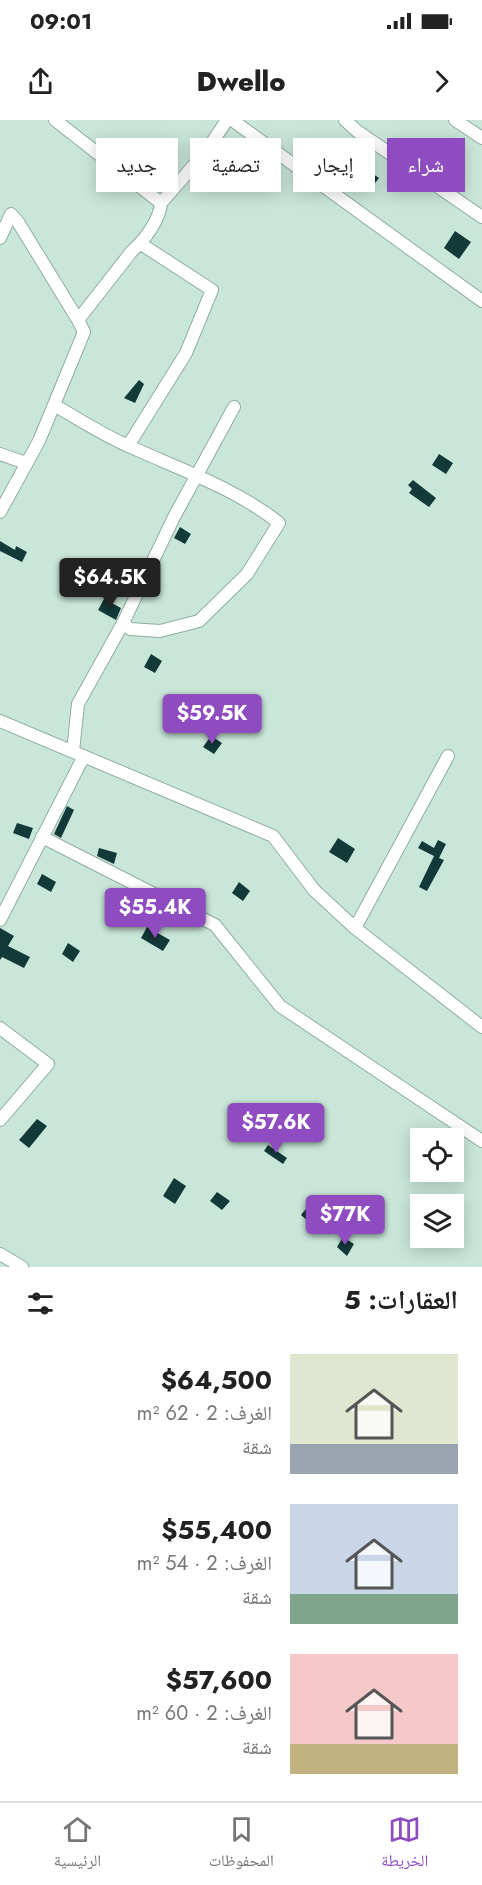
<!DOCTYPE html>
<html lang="ar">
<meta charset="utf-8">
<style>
:root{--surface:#fff;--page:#f6f6f6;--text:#222;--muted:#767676;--line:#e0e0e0;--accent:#8f4cc0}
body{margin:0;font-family:Jost,"Noto Naskh Arabic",sans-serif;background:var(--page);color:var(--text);direction:rtl;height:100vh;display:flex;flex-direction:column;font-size:22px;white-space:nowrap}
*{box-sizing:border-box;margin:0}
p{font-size:20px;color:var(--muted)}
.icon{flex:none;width:33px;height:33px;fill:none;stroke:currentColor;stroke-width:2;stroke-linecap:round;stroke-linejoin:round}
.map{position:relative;height:1147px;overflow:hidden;direction:ltr}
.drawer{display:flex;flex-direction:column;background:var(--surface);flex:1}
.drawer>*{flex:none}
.guide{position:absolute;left:18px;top:18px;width:447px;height:54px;direction:rtl;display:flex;gap:12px}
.tools{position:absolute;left:410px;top:1008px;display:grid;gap:12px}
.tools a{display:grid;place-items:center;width:54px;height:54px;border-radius:0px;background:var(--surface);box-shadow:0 3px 15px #0003;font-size:30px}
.price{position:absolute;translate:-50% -51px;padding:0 14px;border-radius:6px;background:var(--accent);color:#fff;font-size:20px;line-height:39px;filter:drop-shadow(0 2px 3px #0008)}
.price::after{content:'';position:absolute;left:50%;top:36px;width:18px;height:14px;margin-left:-9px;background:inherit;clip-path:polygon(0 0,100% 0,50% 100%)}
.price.selected{background:#222;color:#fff}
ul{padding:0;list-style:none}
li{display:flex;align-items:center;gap:18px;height:150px;padding:0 24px}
li span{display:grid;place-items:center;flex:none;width:168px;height:120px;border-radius:0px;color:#555}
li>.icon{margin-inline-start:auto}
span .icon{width:72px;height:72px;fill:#fffc;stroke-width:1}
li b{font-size:26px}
h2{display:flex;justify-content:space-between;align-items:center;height:72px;padding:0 24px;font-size:26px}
.tag{padding:0 21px;border-radius:0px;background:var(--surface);box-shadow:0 3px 15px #0003;font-size:21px;line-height:54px}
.tag.selected{background:var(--accent);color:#fff}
.status{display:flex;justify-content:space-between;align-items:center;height:42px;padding:0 30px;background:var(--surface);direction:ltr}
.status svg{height:16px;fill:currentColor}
header{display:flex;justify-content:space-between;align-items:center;height:78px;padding:0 24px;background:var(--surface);font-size:27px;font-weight:800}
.tabs{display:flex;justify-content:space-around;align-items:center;height:84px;border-top:2px solid var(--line);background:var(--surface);font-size:16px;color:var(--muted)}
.tabs a{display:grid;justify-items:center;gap:3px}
.tabs .selected{color:var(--accent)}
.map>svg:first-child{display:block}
.building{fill:#133939}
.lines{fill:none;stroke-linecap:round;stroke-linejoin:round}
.minor-casing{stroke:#90ada0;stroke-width:14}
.minor{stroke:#fff;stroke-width:12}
</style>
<div class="status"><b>09:01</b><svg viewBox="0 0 49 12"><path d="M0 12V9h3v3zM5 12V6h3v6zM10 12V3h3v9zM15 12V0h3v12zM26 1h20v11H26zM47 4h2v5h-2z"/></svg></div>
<header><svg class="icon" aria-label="forward" viewBox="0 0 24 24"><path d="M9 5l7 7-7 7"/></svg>Dwello<svg class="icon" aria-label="share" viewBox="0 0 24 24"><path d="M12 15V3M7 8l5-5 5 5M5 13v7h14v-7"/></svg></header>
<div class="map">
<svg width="482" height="1147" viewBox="0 0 482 1147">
<rect width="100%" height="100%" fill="#c9e7d9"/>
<path class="building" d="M 363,47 L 379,58 L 372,67 L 357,56 Z
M 455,111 L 471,122 L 459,139 L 444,128 Z
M 139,260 L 144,264 L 135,283 L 124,278 Z
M 439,334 L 453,343 L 446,354 L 432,345 Z
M 413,360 L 436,378 L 429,387 L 409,373 L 412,369 L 408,365 Z
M 180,407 L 191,414 L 185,424 L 174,418 Z
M 0,421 L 15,430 L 16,426 L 27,432 L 22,442 L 0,431 Z
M 104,479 L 121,488 L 116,500 L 98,490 Z
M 151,534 L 162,541 L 155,553 L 144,547 Z
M 211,616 L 222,623 L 214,634 L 203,627 Z
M 67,686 L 74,690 L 61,718 L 54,714 Z
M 17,703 L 33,708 L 29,719 L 13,713 Z
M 338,718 L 355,729 L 347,743 L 329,732 Z
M 438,720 L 446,724 L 439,738 L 444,740 L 427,771 L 419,767 L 434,736 L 418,728 L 422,721 L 434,728 Z
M 99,728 L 117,733 L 114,744 L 97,736 Z
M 42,754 L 56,762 L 51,772 L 37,764 Z
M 239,762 L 250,771 L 243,781 L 232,773 Z
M 147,807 L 170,820 L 163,831 L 141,818 Z
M 0,808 L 14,816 L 8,826 L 30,837 L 24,848 L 2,837 L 0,840 Z
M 68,823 L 80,831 L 73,842 L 62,834 Z
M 37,999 L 47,1006 L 29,1028 L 19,1020 Z
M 268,1025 L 287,1038 L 283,1044 L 264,1031 Z
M 174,1058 L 186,1066 L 175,1084 L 163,1076 Z
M 217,1072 L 230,1081 L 222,1090 L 210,1081 Z
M 309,1085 L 320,1094 L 311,1104 L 301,1095 Z
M 343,1117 L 354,1124 L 347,1136 L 337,1127 Z"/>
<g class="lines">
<g class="minor-casing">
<path id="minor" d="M 55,0 L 161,83
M 232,0 L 482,181
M 345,0 L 357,11 L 482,97
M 455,0 L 482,18
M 0,118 L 11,94 L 18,102 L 78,200 L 132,131 C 145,120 160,99 161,83 L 195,44 L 201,39 L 227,0
M 54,285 C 79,299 104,316 131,327 C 181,350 235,368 279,403 L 247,454 L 199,501 L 160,511 L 130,509 L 123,503
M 128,326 L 186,233 L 212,170 L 141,124
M 0,334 L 26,343
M 0,392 L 39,321 L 84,212 L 78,200
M 0,601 L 273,716 L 314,770 L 355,808 L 482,907
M 73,631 L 78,584 L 123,503 L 174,397 L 234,287
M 42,717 L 215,805 L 280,886 L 482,1021
M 0,800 L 84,636
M 355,808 L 448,636
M 0,908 L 48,944 L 0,1000
M 0,1134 L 22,1147"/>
</g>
<use href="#minor" class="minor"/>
</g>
</svg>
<div class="tools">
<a><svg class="icon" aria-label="locate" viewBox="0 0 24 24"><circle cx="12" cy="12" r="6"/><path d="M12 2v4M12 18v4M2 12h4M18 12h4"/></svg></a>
<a><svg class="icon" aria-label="layers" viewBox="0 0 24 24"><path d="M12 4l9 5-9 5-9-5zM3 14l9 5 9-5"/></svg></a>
</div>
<b class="price selected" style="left:110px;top:489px">$64.5K</b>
<b class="price" style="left:212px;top:625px">$59.5K</b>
<b class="price" style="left:155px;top:819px">$55.4K</b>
<b class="price" style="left:276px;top:1034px">$57.6K</b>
<b class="price" style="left:345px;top:1126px">$77K</b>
<div class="guide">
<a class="tag selected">شراء</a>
<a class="tag">إيجار</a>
<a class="tag">تصفية</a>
<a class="tag">جديد</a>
</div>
</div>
<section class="drawer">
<h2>العقارات: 5<svg class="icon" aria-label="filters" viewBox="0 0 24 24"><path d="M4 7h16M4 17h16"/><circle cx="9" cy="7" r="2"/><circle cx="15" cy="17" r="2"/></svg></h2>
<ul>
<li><span style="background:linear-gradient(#dfe7d0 75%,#9aa5b1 0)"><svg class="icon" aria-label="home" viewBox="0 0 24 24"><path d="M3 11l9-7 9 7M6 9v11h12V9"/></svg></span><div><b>$64,500</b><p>الغرف: 2 · 62 m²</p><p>شقة</p></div></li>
<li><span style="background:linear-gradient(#c9d6e8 75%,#7fa58c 0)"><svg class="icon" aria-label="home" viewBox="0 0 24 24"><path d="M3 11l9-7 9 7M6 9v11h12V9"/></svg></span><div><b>$55,400</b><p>الغرف: 2 · 54 m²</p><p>شقة</p></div></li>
<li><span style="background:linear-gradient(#f6c9c9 75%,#c2b280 0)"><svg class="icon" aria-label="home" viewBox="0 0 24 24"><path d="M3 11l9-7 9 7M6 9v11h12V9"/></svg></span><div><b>$57,600</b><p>الغرف: 2 · 60 m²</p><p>شقة</p></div></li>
</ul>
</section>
<nav class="tabs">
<a class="selected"><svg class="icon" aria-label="map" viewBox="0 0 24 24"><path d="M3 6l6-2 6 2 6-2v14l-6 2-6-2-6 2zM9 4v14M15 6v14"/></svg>الخريطة</a>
<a><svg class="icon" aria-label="saved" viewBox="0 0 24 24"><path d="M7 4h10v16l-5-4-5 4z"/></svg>المحفوظات</a>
<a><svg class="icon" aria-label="home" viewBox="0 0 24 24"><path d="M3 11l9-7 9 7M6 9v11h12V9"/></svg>الرئيسية</a>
</nav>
